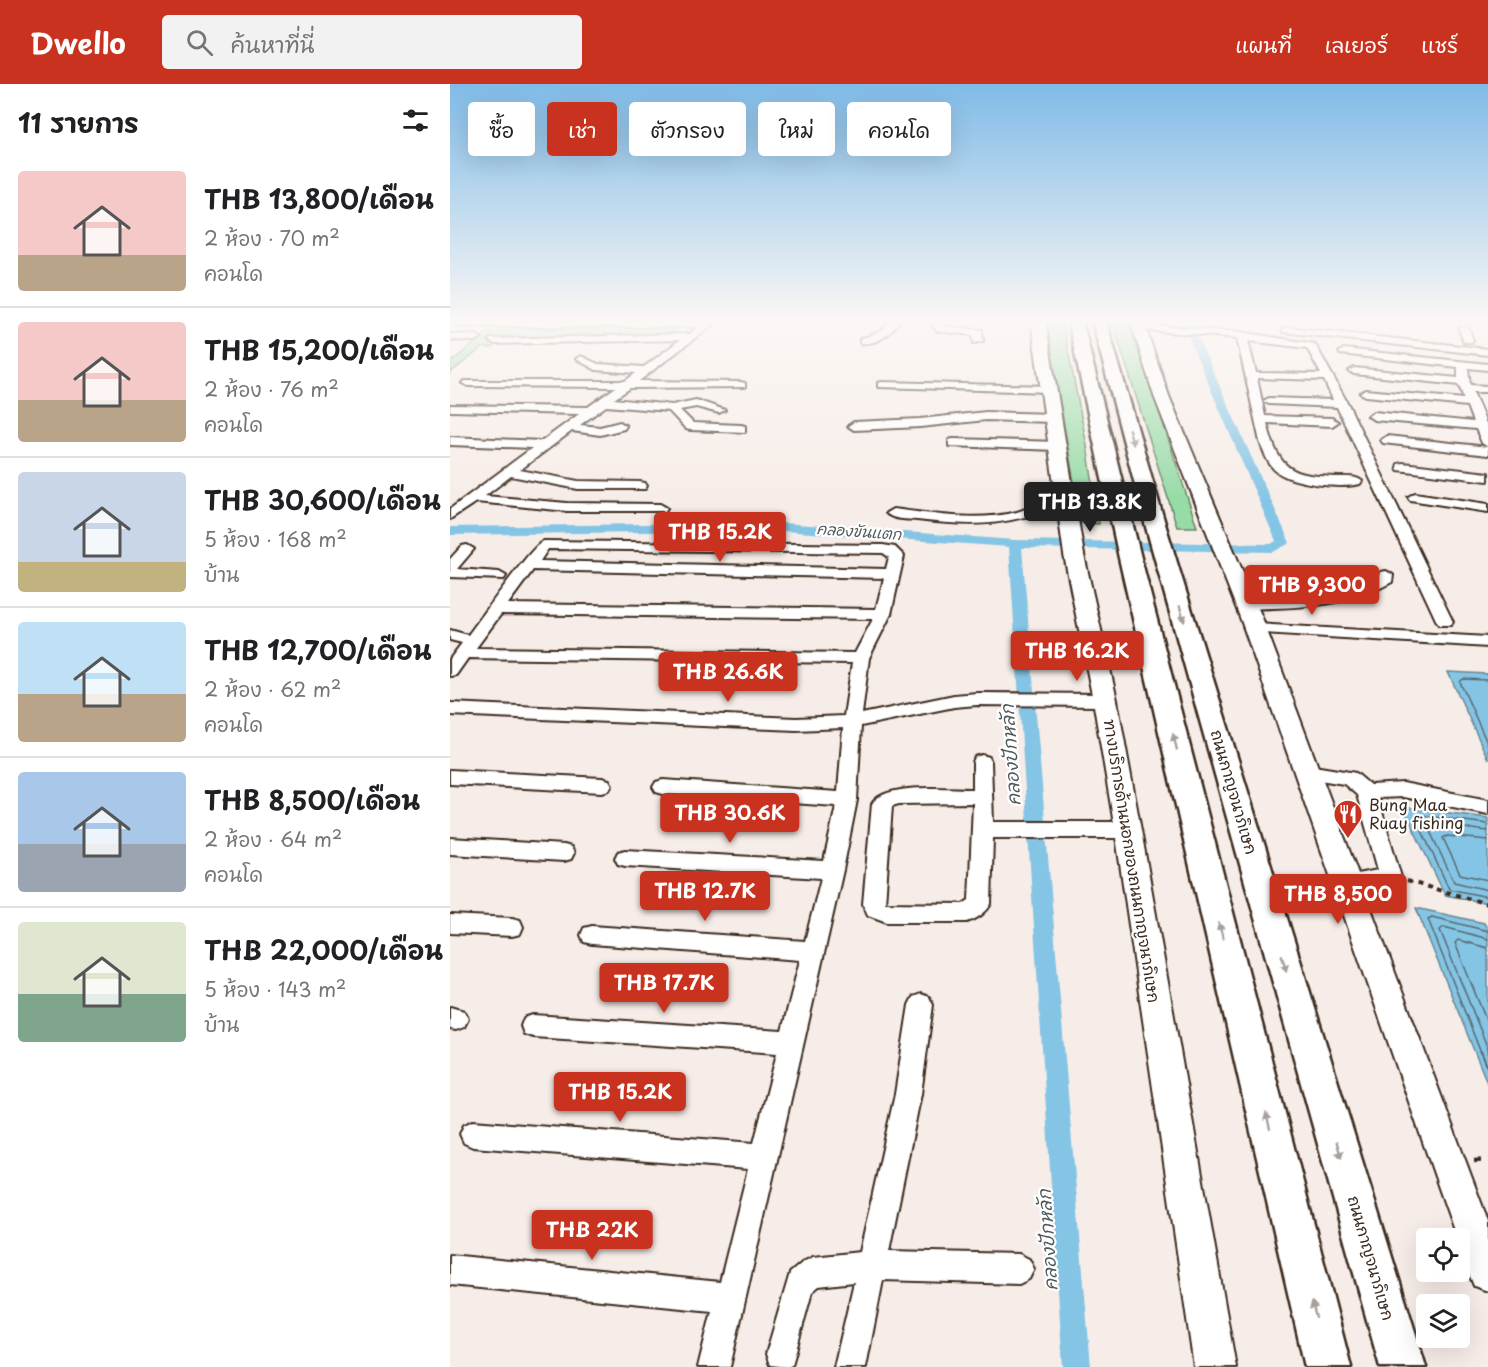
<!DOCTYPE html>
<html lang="th">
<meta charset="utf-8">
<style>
:root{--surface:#fff;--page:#f2f2f2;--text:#202124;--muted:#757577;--line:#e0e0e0;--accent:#c8321e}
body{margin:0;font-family:"Playpen Sans","Playpen Sans Thai",sans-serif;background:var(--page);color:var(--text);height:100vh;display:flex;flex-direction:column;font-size:22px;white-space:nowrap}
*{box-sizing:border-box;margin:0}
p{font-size:20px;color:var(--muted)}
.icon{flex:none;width:33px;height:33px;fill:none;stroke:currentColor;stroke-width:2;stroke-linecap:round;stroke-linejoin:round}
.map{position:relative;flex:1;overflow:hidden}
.details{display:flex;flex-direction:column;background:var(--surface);width:450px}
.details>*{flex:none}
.guide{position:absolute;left:18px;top:18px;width:570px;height:54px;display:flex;gap:12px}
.fabs{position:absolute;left:966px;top:1144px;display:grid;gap:12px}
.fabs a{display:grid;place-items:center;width:54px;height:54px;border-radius:6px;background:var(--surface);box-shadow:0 6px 24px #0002;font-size:30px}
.price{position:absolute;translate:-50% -51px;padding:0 14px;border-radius:6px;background:var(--accent);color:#fff;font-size:20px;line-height:39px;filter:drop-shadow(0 2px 3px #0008)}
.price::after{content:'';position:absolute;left:50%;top:36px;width:18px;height:14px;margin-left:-9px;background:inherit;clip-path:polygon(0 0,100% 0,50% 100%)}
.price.active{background:#222;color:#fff}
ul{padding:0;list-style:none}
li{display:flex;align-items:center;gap:18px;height:150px;padding:0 18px}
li+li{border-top:2px solid var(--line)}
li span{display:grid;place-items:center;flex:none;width:168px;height:120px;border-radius:6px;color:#555}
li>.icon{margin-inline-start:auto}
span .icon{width:72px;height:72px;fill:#fffc;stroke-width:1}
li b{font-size:26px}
h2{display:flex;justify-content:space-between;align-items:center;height:72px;padding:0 18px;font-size:26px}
.tag{padding:0 21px;border-radius:6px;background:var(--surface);box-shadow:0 6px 24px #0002;font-size:21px;line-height:54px}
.tag.active{background:var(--accent);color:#fff}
header{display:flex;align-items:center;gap:36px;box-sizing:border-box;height:84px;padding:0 30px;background:var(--accent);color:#fff}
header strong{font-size:28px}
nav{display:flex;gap:33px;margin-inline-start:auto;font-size:21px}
.search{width:420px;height:54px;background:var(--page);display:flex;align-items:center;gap:15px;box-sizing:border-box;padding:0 21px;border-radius:6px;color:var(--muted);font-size:22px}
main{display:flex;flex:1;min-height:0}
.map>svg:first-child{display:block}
.green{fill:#97dba6;stroke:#698262;stroke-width:1.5}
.water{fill:#84c5e5;stroke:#678795;stroke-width:1.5}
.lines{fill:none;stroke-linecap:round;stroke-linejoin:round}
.shore-far1{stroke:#58686e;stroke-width:1.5}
.shore{stroke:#58686e;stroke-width:2}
.canal{fill:#84c5e5;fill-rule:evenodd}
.minor-casing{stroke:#3b2a1e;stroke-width:4}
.major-casing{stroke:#3b2a1e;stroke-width:4}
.highway-casing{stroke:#3b2a1e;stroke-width:5}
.path-far1{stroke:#3b2a1e;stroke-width:4;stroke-dasharray:5 5;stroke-linecap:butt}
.path{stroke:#3b2a1e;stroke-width:4.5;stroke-dasharray:7 7;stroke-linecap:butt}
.minor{fill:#fff;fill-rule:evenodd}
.major{fill:#fff;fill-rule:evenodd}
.highway{fill:#fff;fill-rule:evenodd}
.oneway{fill:#a79f9a}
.labels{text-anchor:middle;stroke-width:4.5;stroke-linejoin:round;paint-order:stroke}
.far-water-label{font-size:15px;font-style:italic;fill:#51585a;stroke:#fff}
.street-label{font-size:16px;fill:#3b2a1e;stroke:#fff}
.poi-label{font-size:16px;fill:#3b2a1e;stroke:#fff;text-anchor:start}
.water-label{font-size:18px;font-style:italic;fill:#51585a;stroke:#fff}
</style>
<header>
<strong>Dwello</strong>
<div class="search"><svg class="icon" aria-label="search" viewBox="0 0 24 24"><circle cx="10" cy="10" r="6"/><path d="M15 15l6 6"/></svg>ค้นหาที่นี่</div>
<nav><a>แผนที่</a><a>เลเยอร์</a><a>แชร์</a></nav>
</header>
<main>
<section class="details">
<h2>11 รายการ<svg class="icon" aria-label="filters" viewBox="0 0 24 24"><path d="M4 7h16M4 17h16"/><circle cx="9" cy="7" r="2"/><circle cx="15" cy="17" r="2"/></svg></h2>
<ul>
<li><span style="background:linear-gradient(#f6c9c9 70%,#b9a48a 0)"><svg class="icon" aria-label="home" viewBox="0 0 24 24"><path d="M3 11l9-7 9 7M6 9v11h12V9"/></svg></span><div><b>THB 13,800/เดือน</b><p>2 ห้อง · 70 m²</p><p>คอนโด</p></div></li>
<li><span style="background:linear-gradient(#f6c9c9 65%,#b9a48a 0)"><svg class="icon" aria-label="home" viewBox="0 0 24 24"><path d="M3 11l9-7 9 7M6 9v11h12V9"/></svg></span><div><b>THB 15,200/เดือน</b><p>2 ห้อง · 76 m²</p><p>คอนโด</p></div></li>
<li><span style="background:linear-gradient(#c9d6e8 75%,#c2b280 0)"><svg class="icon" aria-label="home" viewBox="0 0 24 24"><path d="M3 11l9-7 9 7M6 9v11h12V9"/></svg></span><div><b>THB 30,600/เดือน</b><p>5 ห้อง · 168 m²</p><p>บ้าน</p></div></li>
<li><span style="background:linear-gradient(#bfe0f5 60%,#b9a48a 0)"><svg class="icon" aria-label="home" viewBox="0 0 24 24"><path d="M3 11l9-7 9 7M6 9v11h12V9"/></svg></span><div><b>THB 12,700/เดือน</b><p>2 ห้อง · 62 m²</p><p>คอนโด</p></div></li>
<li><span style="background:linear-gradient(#a9c7e8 60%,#9aa5b1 0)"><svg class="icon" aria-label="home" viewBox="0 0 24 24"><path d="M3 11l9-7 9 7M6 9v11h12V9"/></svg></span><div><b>THB 8,500/เดือน</b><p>2 ห้อง · 64 m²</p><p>คอนโด</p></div></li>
<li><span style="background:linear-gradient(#dfe7d0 60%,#7fa58c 0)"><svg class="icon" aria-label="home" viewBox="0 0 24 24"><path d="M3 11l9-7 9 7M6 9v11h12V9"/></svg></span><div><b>THB 22,000/เดือน</b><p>5 ห้อง · 143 m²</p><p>บ้าน</p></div></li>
</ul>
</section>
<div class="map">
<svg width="1038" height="1283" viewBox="0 0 1038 1283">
<rect width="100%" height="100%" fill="#f7ede8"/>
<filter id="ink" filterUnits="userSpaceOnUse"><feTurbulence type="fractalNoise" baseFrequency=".0167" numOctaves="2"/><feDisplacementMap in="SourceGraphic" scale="12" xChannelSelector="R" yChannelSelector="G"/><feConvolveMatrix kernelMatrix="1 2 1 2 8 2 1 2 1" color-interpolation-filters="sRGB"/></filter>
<g filter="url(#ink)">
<path class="green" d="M 596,236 L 612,236 L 637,362 L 649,440 L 631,439 Z
M 662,236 L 679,236 L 747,443 L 727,443 Z
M 45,242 L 231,243 L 216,254 L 111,256 L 108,259 L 47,259 L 42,264 L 32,264 L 0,289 L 0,279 Z"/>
<path class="water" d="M 998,588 L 1038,590 L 1038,675 Z
M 953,723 L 1038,734 L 1038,819 L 995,811 Z
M 966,824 L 1034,839 L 1038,846 L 1038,1001 Z"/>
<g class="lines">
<path class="shore-far1" d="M 1038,596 L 1013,595 L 1010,598 L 1038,661
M 1038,740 L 969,731 L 966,734 L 999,805 L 1038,813
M 1038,747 L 981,740 L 978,743 L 1004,798 L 1038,806
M 1038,756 L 997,752 L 993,754 L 1010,790 L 1038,796
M 1038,855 L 994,843 L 990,846 L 1038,965
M 1038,864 L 1008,856 L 1005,859 L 1038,941
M 1031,969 L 978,835 L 982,833 L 1038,847"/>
<path class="shore" d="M 1031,967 L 1038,985"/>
<path class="canal" d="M 731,236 L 740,236 L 840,459 L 823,468 L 572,464 L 641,1283 L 613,1283 L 559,463 L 319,446 L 0,451 L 0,443 L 319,438 L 565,456 L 821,460 L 826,457 Z"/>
<g class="minor-casing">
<path id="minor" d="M 269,236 L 189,297 L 291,298 L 295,299 L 295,303 L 180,304 L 164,315 L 222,321 L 246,316 L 275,326 L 269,329 L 246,323 L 230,326 L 243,339 L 291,341 L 295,342 L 295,348 L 240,346 L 236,345 L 219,327 L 156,322 L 130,341 L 150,343 L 170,338 L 176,342 L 174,345 L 150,351 L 122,347 L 70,386 L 128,397 L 190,398 L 195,399 L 197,402 L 195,405 L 128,405 L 61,392 L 35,412 L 117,419 L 210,420 L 217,424 L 215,427 L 117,427 L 26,418 L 0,435 L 0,425 L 82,364 L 0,361 L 0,353 L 92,357 L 129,330 L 0,327 L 0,321 L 138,323 L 166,303 L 18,302 L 12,299 L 14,297 L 175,297 L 186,289 L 146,286 L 126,275 L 131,272 L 148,280 L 194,283 L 230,256 L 44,260 L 39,257 L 40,255 L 239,250 L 248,243 L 10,242 L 5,239 L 7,237 Z
M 440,236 L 450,236 C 441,250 428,261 410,259 L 410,255 L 432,247 Z
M 485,236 L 495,236 L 494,242 L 532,246 L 533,257 L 524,259 L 523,251 L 487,247 L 483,242 Z
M 688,240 L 791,248 L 865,260 L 898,320 L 1003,538 L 1001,541 L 989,541 L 987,538 L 887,323 L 819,320 L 813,317 L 819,314 L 883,316 L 874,296 L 807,294 L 815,332 L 882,334 L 888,338 L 882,342 L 817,339 C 829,387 841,392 890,393 C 897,393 906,392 912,397 L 910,400 C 890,405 842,400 826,387 C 818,380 814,369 810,358 L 787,254 L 684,245 L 684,241 ZM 798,257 L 857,264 L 871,290 L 806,289 Z
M 837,243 L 1038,265 L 1038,271 L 833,248 L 833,244 Z
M 1010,243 L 1018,243 L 1023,256 L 1022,258 L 1014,258 L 1009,245 Z
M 0,250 L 26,251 L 31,254 L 26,257 L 0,256 Z
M 894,265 L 1038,280 L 1038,286 L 1018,284 L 1020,301 L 1038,302 L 1038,308 L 1023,308 L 1038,344 L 1038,363 L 1032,359 L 1026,345 L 924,336 L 918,332 L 924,328 L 1023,338 L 1017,322 L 916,312 L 910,309 L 916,306 L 1014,315 L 1009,301 L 904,290 L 899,287 L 904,284 L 1008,294 L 1008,283 L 890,270 L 889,268 Z
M 432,298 L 600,302 L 606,305 L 600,308 L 428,303 L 428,299 Z
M 536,328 L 604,330 L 610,334 L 604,338 L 536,336 L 470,343 L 404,346 L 398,342 L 404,338 L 470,335 Z
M 937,352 L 1038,363 L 1038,371 L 933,359 L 931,356 Z
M 503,355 L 608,358 L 614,362 L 608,366 L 499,362 L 499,356 Z
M 953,379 L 1038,389 L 1038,397 L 948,386 L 947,383 L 948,380 Z
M 614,408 L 621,412 L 619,415 C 566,443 525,443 467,436 C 457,435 443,436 436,429 L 443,425 C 484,430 527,438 567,428 C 584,423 598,412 614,408 Z
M 965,409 L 1038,420 L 1038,428 L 960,416 L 958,413 Z
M 94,457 L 433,461 L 445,463 L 454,472 L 441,530 L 419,574 L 412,630 L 504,611 L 527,609 L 655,610 L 661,612 L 664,616 L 661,620 L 655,622 L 527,621 L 504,623 L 411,642 L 407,716 L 393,786 L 280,1283 L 248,1283 L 262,1227 L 0,1201 L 0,1171 L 270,1198 L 298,1085 L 23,1063 L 14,1059 L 10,1050 L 14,1041 L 23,1037 L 304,1059 L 327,969 L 83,953 L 74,950 L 71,942 L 74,934 L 83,931 L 332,947 L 350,876 L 142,860 L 134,858 L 131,851 L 134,844 L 142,842 L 355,857 L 371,794 L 175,782 L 168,780 L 165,774 L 168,768 L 175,766 L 374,777 L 386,722 L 213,710 L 206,708 L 203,703 L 206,698 L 213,696 L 388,708 L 393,644 L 346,646 L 0,631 L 0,619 L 346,634 L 394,632 L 402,579 L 18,574 L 6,591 L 0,592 L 0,575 L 12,559 L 0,556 L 0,546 L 18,551 C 30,536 83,459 94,457 ZM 98,465 L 433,469 L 439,473 L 436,485 L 90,477 ZM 83,486 L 434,494 L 426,525 L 58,520 ZM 51,530 L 423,535 L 405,569 L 26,564 Z
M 17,461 L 24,465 L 7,485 L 49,488 L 56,492 L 54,495 L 0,493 L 0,475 L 12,462 Z
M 936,487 L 943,491 L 942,498 C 896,524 847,523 796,525 L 788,520 L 796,515 C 842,514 888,516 929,493 L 931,488 Z
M 805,540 L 1038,553 L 1038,563 L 799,548 L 797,545 Z
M 532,671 L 539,673 L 541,678 L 543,738 L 678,738 L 685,741 L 688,746 L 685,751 L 678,754 L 543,754 L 541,820 C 536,829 527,835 517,838 L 437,838 L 418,831 L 413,820 L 422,720 C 434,698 499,705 523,705 L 523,678 L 525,673 ZM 523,719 L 519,816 L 513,820 L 435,819 L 442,722 L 449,720 Z
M 858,681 L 906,689 L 920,701 L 953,699 L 1038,716 L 1038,730 L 953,713 L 928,714 L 951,793 L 947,799 C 932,804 906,810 891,805 L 887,799 L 891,793 L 928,786 L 907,711 L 894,700 L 851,693 L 849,688 L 851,683 Z
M 0,686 L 152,694 L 159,696 L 162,701 L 159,706 L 152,708 L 0,700 Z
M 0,754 L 114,761 L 121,763 L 124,769 L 121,775 L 114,777 L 0,770 Z
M 0,831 L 62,834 L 70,836 L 73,843 L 70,850 L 62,852 L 0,849 Z
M 471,910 L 479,913 L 483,921 L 471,1010 L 439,1167 L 569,1170 L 579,1175 L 584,1185 L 579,1195 L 569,1200 L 433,1196 L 416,1283 L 384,1283 L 404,1198 L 369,1202 L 362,1208 L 342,1281 L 337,1283 L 320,1281 L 316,1270 L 340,1189 L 353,1178 L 363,1173 L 410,1168 L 445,1010 L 459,921 L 463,913 Z
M 0,923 L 14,927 L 18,935 L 14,943 L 6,946 L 0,945 Z"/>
</g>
<g class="major-casing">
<path id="major" d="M 581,236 L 595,236 L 634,471 L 667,616 L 691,746 L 786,1283 L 744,1283 L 665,746 L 643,616 L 614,471 Z
M 680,236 L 693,236 L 719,312 L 813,536 L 1038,1137 L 1038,1207 L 1024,1202 C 1018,1187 1010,1171 1010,1155 L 1007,1155 L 990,1107 L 791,536 L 704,312 Z"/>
</g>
<g class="highway-casing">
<path id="highway" d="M 618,236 L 632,236 L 691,474 L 901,1283 L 855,1283 L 669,474 Z
M 642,236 L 656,236 L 716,443 L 976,1283 L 930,1283 L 696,443 Z"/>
</g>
<path class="path-far1" d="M 957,797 L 1038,820"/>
<path class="path" d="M 1024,1077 L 1038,1076"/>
<use href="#minor" class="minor"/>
<use href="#major" class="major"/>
<use href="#highway" class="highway"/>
</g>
<defs><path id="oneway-solid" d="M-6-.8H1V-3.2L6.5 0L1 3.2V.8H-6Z" transform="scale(1.5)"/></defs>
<g class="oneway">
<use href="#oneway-solid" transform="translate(681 353) rotate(74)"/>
<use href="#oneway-solid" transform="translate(732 530) rotate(74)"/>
<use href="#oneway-solid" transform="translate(725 658) rotate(-104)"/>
<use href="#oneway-solid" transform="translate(771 847) rotate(-104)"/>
<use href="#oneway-solid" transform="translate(834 879) rotate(74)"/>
<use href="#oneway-solid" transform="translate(818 1037) rotate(-104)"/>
<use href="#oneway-solid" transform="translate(889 1066) rotate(74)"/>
<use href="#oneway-solid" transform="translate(864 1226) rotate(-104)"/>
</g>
</g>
<linearGradient id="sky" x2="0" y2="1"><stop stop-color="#80bbe7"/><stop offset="0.57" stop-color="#fbf7f5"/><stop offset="1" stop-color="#fbf7f5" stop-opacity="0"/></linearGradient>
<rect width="1038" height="416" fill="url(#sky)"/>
<defs>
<g id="restaurant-pin" transform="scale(1.5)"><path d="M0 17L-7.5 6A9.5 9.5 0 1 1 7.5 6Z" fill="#c8321e" stroke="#fff"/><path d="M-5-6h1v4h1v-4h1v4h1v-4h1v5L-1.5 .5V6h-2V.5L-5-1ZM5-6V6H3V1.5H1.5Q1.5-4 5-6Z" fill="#fff"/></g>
</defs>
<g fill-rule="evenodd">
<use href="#restaurant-pin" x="898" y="730"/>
</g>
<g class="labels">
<g class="far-water-label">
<text transform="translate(409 448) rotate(4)" y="5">คลองขันแตก</text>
</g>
<g class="street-label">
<text transform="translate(784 708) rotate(74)" y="6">ถนนกาญจนาภิเษก</text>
<text transform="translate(682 777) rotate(81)" y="6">ทางบริการด้านนอกของถนนกาญจนาภิเษก</text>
<text transform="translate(921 1174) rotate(74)" y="6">ถนนกาญจนาภิเษก</text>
</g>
<g class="poi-label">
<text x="919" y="727">Bung Maa<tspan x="919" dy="18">Ruay fishing</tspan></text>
</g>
<g class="water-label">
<text transform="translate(561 671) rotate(-94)" y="6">คลองปักหลัก</text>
<text transform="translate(598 1156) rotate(-94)" y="6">คลองปักหลัก</text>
</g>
</g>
</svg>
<div class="fabs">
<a><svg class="icon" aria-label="locate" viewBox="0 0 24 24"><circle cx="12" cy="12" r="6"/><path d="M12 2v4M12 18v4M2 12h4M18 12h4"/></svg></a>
<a><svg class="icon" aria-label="layers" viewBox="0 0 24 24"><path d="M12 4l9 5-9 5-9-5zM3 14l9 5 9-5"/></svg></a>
</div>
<b class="price active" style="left:640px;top:449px">THB 13.8K</b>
<b class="price" style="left:270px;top:479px">THB 15.2K</b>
<b class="price" style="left:862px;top:532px">THB 9,300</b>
<b class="price" style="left:627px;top:598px">THB 16.2K</b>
<b class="price" style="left:278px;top:619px">THB 26.6K</b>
<b class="price" style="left:280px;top:760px">THB 30.6K</b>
<b class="price" style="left:255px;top:838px">THB 12.7K</b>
<b class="price" style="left:888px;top:841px">THB 8,500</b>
<b class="price" style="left:214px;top:930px">THB 17.7K</b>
<b class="price" style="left:170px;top:1039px">THB 15.2K</b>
<b class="price" style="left:142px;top:1177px">THB 22K</b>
<div class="guide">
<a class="tag">ซื้อ</a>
<a class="tag active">เช่า</a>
<a class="tag">ตัวกรอง</a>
<a class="tag">ใหม่</a>
<a class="tag">คอนโด</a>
</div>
</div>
</main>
